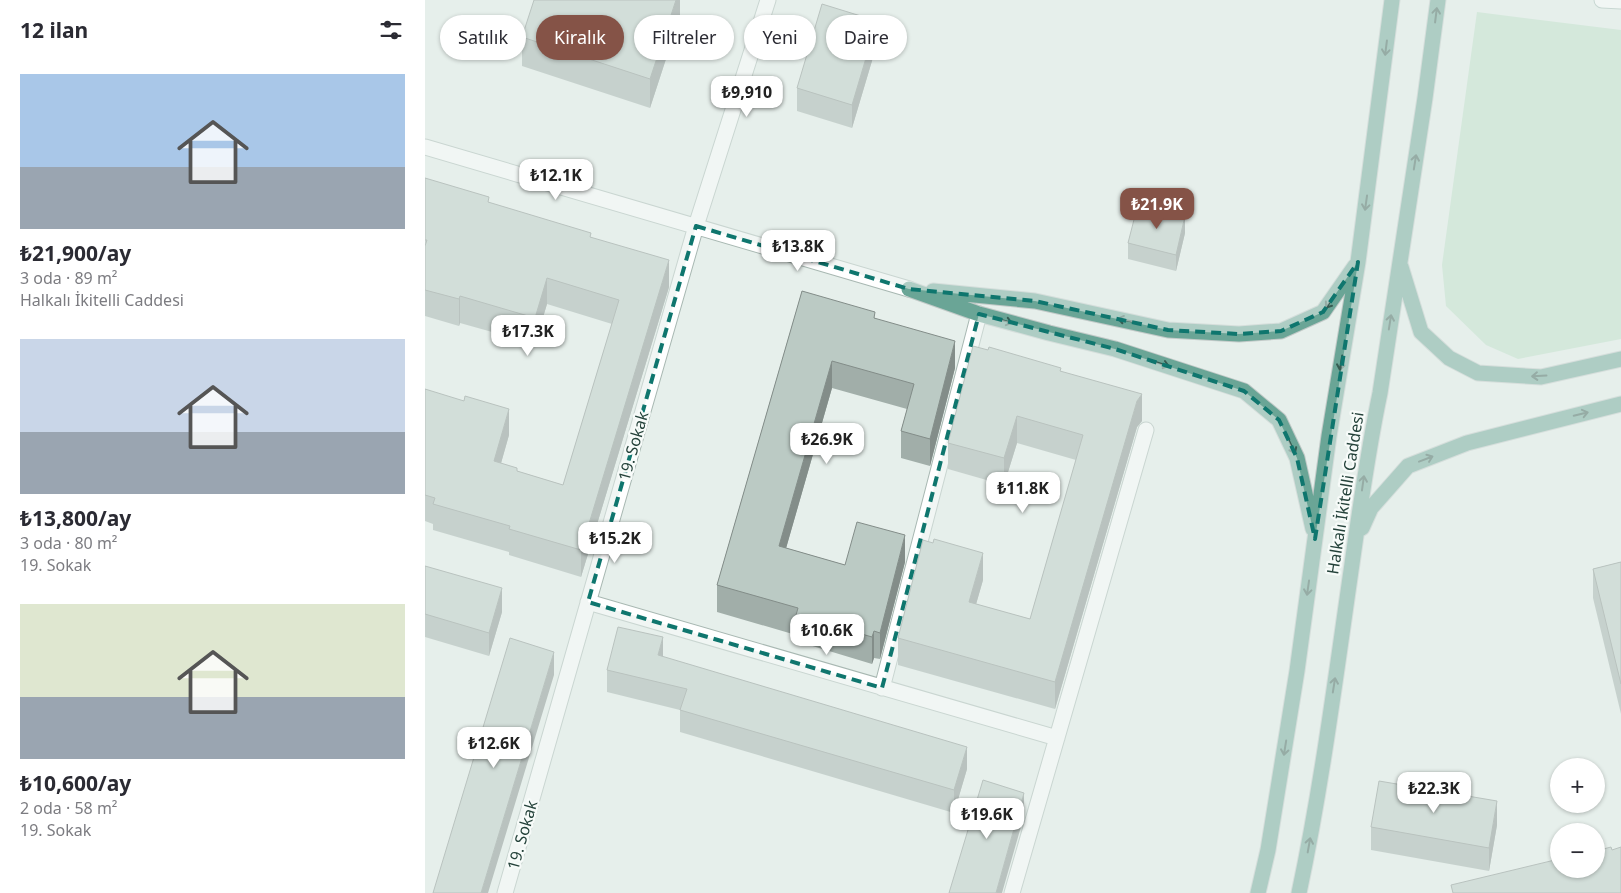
<!DOCTYPE html>
<html lang="tr">
<meta charset="utf-8">
<style>
:root{--surface:#fff;--page:#f7f7f7;--text:#2b2b33;--muted:#7c7c81;--accent:#855347}
body{margin:0;font-family:"Noto Sans",sans-serif;background:var(--page);color:var(--text);height:100vh;display:flex;flex-direction:column;font-size:19px;white-space:nowrap}
*{box-sizing:border-box;margin:0}
p{font-size:16px;color:var(--muted)}
.icon{flex:none;width:28px;height:28px;fill:none;stroke:currentColor;stroke-width:2;stroke-linecap:round;stroke-linejoin:round}
.map{position:relative;flex:1;overflow:hidden}
.panel{display:flex;flex-direction:column;background:var(--surface);width:425px}
.panel>*{flex:none}
.banner{position:absolute;left:15px;top:15px;width:475px;height:45px;display:flex;gap:10px}
.controls{position:absolute;left:1125px;top:758px;display:grid;gap:10px}
.controls a{display:grid;place-items:center;width:55px;height:55px;border-radius:50%;background:var(--surface);box-shadow:0 1px 4px #0004;font-size:25px}
.price{position:absolute;translate:-50% -42px;padding:0 11px;border-radius:10px;background:#fff;color:#222;font-size:16px;line-height:32px;filter:drop-shadow(0 1px 2px #0008)}
.price::after{content:'';position:absolute;left:50%;top:30px;width:15px;height:11px;margin-left:-8px;background:inherit;clip-path:polygon(0 0,100% 0,50% 100%)}
.price.active{background:var(--accent);color:#fff}
ul{padding:0;list-style:none}
li{display:grid;align-content:center;gap:10px;height:265px;padding:0 20px}
li span{display:grid;place-items:center;height:155px;border-radius:0px;color:#555}
li>.icon{margin-inline-start:auto}
span .icon{width:90px;height:90px;fill:#fffc;stroke-width:1}
li b{font-size:21px}
h2{display:flex;justify-content:space-between;align-items:center;height:60px;padding:0 20px;font-size:21px}
.chip{padding:0 18px;border-radius:22px;background:var(--surface);box-shadow:0 1px 4px #0004;font-size:18px;line-height:45px}
.chip.active{background:var(--accent);color:#fff}
main{display:flex;flex:1;min-height:0}
.map>svg:first-child{display:block}
.green{fill:#bfe0c8}
.lines{fill:none;stroke-linecap:round;stroke-linejoin:round}
.street-casing{stroke:#a8b8b2;stroke-width:17}
.secondary-casing{stroke:#a4bbb3;stroke-width:17}
.primary-casing{stroke:#c2cac8;stroke-width:17}
.street{stroke:#fff;stroke-width:15}
.secondary{stroke:#fff;stroke-width:15}
.primary{stroke:#6aa596;stroke-width:15}
.wall{fill:#a1aea9}
.shaded-wall{fill:#838d89}
.building{fill:#bbcac4;stroke:#838d89}
.oneway{stroke:#365b51}
.marked{fill:none;stroke:#0f766e;stroke-width:4;stroke-dasharray:10 6;stroke-linejoin:round}
.labels{text-anchor:middle;stroke-width:4.5;stroke-linejoin:round;paint-order:stroke}
.street-label{font-size:16px;fill:#24423a;stroke:#f7fbf9}
</style>
<main>
<section class="panel">
<h2>12 ilan<svg class="icon" aria-label="filters" viewBox="0 0 24 24"><path d="M4 7h16M4 17h16"/><circle cx="9" cy="7" r="2"/><circle cx="15" cy="17" r="2"/></svg></h2>
<ul>
<li><span style="background:linear-gradient(#a9c7e8 60%,#9aa5b1 0)"><svg class="icon" aria-label="home" viewBox="0 0 24 24"><path d="M3 11l9-7 9 7M6 9v11h12V9"/></svg></span><div><b>₺21,900/ay</b><p>3 oda · 89 m²</p><p>Halkalı İkitelli Caddesi</p></div></li>
<li><span style="background:linear-gradient(#c9d6e8 60%,#9aa5b1 0)"><svg class="icon" aria-label="home" viewBox="0 0 24 24"><path d="M3 11l9-7 9 7M6 9v11h12V9"/></svg></span><div><b>₺13,800/ay</b><p>3 oda · 80 m²</p><p>19. Sokak</p></div></li>
<li><span style="background:linear-gradient(#dfe7d0 60%,#9aa5b1 0)"><svg class="icon" aria-label="home" viewBox="0 0 24 24"><path d="M3 11l9-7 9 7M6 9v11h12V9"/></svg></span><div><b>₺10,600/ay</b><p>2 oda · 58 m²</p><p>19. Sokak</p></div></li>
</ul>
</section>
<div class="map">
<svg width="1196" height="893" viewBox="0 0 1196 893">
<rect width="100%" height="100%" fill="#e6efeb"/>
<path class="green" d="M 1052,12 L 1196,30 L 1196,339 L 1093,359 L 1061,345 L 1021,306 L 1017,265 Z"/>
<g class="lines">
<g class="street-casing">
<path id="street" d="M 0,147 L 484,289
M 163,602 L 632,738
M 457,688 L 554,314
M 80,893 L 271,226 L 343,0
M 587,893 L 721,430"/>
</g>
<g class="secondary-casing">
<path id="secondary" d="M 1177,0 L 1196,1"/>
</g>
<g class="primary-casing">
<path id="primary" d="M 976,267 L 996,332 L 1024,358 L 1053,373 L 1116,377 L 1196,359
M 484,289 L 554,314 L 624,333 L 690,349 L 819,391 L 854,420 L 872,458 L 888,529
M 508,291 L 610,301 L 743,330 L 814,334 L 856,331 L 898,312 L 930,266
M 937,528 L 946,508 L 983,466 L 1042,443 L 1196,404
M 833,893 L 843,850 L 872,671 L 904,436 L 933,262 L 967,0
M 874,893 C 897,785 911,674 927,564 C 935,507 943,450 955,393 L 1000,98 L 1013,0"/>
</g>
<use href="#street" class="street"/>
<use href="#secondary" class="secondary"/>
<use href="#primary" class="primary"/>
</g>
<path class="wall" d="M 255,0 L 255,16 L 225,108 L 97,66 L 97,37 Z
M 452,44 L 427,128 L 372,111 L 372,88 Z
M 0,178 L 64,203 L 166,237 L 244,287 L 156,577 L 84,555 L 84,552 L 8,530 L 8,524 L 0,521 L 0,389 L 84,435 L 76,463 L 92,471 L 138,485 L 187,324 L 122,304 L 110,344 L 35,323 L 34,326 L 0,316 Z
M 760,233 L 751,271 L 703,259 L 703,243 Z
M 377,291 L 450,318 L 530,368 L 505,466 L 476,458 L 476,431 L 482,409 L 407,388 L 361,548 L 420,565 L 480,562 L 455,659 L 449,658 L 447,664 L 371,641 L 371,635 L 292,612 L 292,585 Z
M 636,371 L 717,421 L 712,427 L 630,709 L 473,665 L 473,638 L 558,580 L 551,604 L 605,619 L 651,460 L 592,443 L 579,485 L 523,469 L 523,443 Z
M 1196,562 L 1196,714 L 1168,598 L 1168,569 Z
M 0,566 L 77,612 L 64,656 L 0,637 Z
M 238,657 L 542,769 L 529,813 L 255,732 L 255,710 L 182,692 L 182,670 Z
M 1072,825 L 1064,871 L 946,850 L 946,827 Z"/>
<path class="shaded-wall" d="M 251,0 L 255,0 L 255,16 L 225,108 L 225,79 Z
M 452,21 L 452,44 L 427,128 L 427,105 Z
M 760,216 L 760,233 L 751,271 L 751,255 Z
M 244,260 L 244,287 L 156,577 L 156,550 Z
M 122,278 L 122,304 L 110,344 L 110,318 Z
M 35,296 L 35,323 L 34,326 L 34,299 Z
M 530,341 L 530,368 L 505,466 L 505,439 Z
M 407,361 L 407,388 L 354,573 L 354,546 Z
M 717,394 L 717,421 L 712,427 L 630,709 L 630,682 L 712,401 Z
M 84,409 L 84,435 L 69,488 L 69,461 Z
M 592,416 L 592,443 L 579,485 L 579,458 Z
M 480,535 L 480,562 L 455,659 L 455,633 Z
M 558,553 L 558,580 L 544,629 L 544,602 Z
M 77,588 L 77,612 L 64,656 L 64,633 Z
M 449,631 L 449,658 L 447,664 L 447,637 Z
M 238,637 L 238,659 L 233,655 Z
M 129,652 L 129,675 L 63,893 L 56,893 Z
M 542,747 L 542,769 L 529,813 L 529,790 Z
M 599,793 L 599,816 L 577,893 L 571,893 Z
M 1072,801 L 1072,825 L 1064,871 L 1064,848 Z"/>
<path class="building" d="M 109,0 L 251,0 L 225,79 L 97,37 Z
M 397,4 L 452,21 L 427,105 L 372,88 Z
M 0,178 L 64,197 L 63,202 L 166,233 L 165,237 L 244,260 L 156,550 L 84,529 L 85,526 L 8,504 L 10,498 L 0,495 L 0,389 L 39,401 L 40,396 L 84,409 L 69,461 L 92,468 L 92,471 L 138,485 L 194,300 L 122,278 L 110,318 L 35,296 L 34,299 L 0,290 L 0,246 L 2,240 L 0,240 Z
M 713,204 L 760,216 L 751,255 L 703,243 Z
M 377,291 L 450,312 L 449,318 L 530,341 L 505,439 L 476,431 L 489,384 L 407,361 L 354,546 L 420,565 L 432,522 L 480,535 L 455,633 L 449,631 L 447,637 L 371,615 L 373,608 L 292,585 Z
M 548,346 L 563,350 L 564,347 L 636,368 L 635,371 L 717,394 L 712,401 L 630,682 L 473,638 L 498,540 L 508,543 L 509,539 L 558,553 L 544,602 L 605,619 L 658,435 L 592,416 L 579,458 L 523,443 Z
M 1196,562 L 1196,684 L 1168,569 Z
M 0,566 L 77,588 L 64,633 L 0,614 Z
M 193,627 L 238,637 L 233,655 L 542,747 L 529,790 L 255,710 L 262,689 L 182,670 Z
M 85,638 L 129,652 L 56,893 L 8,893 Z
M 558,780 L 599,793 L 571,893 L 524,893 Z
M 954,781 L 1072,801 L 1064,848 L 946,827 Z
M 1186,847 L 1187,850 L 1196,847 L 1196,893 L 1028,893 L 1026,885 L 1134,859 L 1134,869 L 1171,869 L 1171,851 Z"/>
<defs><path id="oneway-shaft" d="M-6 0H5M1.5-3L5.5 0L1.5 3" fill="none" stroke-width="1.6" stroke-linecap="round" stroke-linejoin="round" transform="scale(1.25)"/></defs>
<g class="oneway">
<use href="#oneway-shaft" transform="translate(1011 15) rotate(-83)"/>
<use href="#oneway-shaft" transform="translate(961 48) rotate(97)"/>
<use href="#oneway-shaft" transform="translate(990 162) rotate(-81)"/>
<use href="#oneway-shaft" transform="translate(941 203) rotate(98)"/>
<use href="#oneway-shaft" transform="translate(905 302) rotate(125)"/>
<use href="#oneway-shaft" transform="translate(700 320) rotate(-168)"/>
<use href="#oneway-shaft" transform="translate(580 321) rotate(15)"/>
<use href="#oneway-shaft" transform="translate(965 322) rotate(-81)"/>
<use href="#oneway-shaft" transform="translate(916 363) rotate(99)"/>
<use href="#oneway-shaft" transform="translate(737 364) rotate(18)"/>
<use href="#oneway-shaft" transform="translate(1114 376) rotate(177)"/>
<use href="#oneway-shaft" transform="translate(1156 414) rotate(-14)"/>
<use href="#oneway-shaft" transform="translate(867 447) rotate(65)"/>
<use href="#oneway-shaft" transform="translate(1001 459) rotate(-21)"/>
<use href="#oneway-shaft" transform="translate(938 483) rotate(-82)"/>
<use href="#oneway-shaft" transform="translate(883 588) rotate(98)"/>
<use href="#oneway-shaft" transform="translate(909 685) rotate(-81)"/>
<use href="#oneway-shaft" transform="translate(860 748) rotate(99)"/>
<use href="#oneway-shaft" transform="translate(884 845) rotate(-80)"/>
</g>
<path d="M0 0H1196V893H0ZM 271,226 L 484,289 L 610,301 L 743,330 L 814,334 L 856,331 L 898,312 L 933,262 L 890,539 L 872,458 L 854,420 L 819,391 L 690,349 L 554,314 L 457,688 L 163,602 Z" fill="#e6efeb" fill-opacity=".55" fill-rule="evenodd"/>
<path class="marked" d="M 271,226 L 484,289 L 610,301 L 743,330 L 814,334 L 856,331 L 898,312 L 933,262 L 890,539 L 872,458 L 854,420 L 819,391 L 690,349 L 554,314 L 457,688 L 163,602 Z"/>
<g class="labels">
<g class="street-label">
<text transform="translate(208 446) rotate(-74)" y="6">19. Sokak</text>
<text transform="translate(920 493) rotate(-81)" y="6">Halkalı İkitelli Caddesi</text>
<text transform="translate(97 835) rotate(-74)" y="6">19. Sokak</text>
</g>
</g>
</svg>
<div class="controls">
<a>+</a>
<a>−</a>
</div>
<b class="price" style="left:322px;top:118px">₺9,910</b>
<b class="price" style="left:131px;top:201px">₺12.1K</b>
<b class="price active" style="left:732px;top:230px">₺21.9K</b>
<b class="price" style="left:373px;top:272px">₺13.8K</b>
<b class="price" style="left:103px;top:357px">₺17.3K</b>
<b class="price" style="left:402px;top:465px">₺26.9K</b>
<b class="price" style="left:598px;top:514px">₺11.8K</b>
<b class="price" style="left:190px;top:564px">₺15.2K</b>
<b class="price" style="left:402px;top:656px">₺10.6K</b>
<b class="price" style="left:69px;top:769px">₺12.6K</b>
<b class="price" style="left:1009px;top:814px">₺22.3K</b>
<b class="price" style="left:562px;top:840px">₺19.6K</b>
<div class="banner">
<a class="chip">Satılık</a>
<a class="chip active">Kiralık</a>
<a class="chip">Filtreler</a>
<a class="chip">Yeni</a>
<a class="chip">Daire</a>
</div>
</div>
</main>
